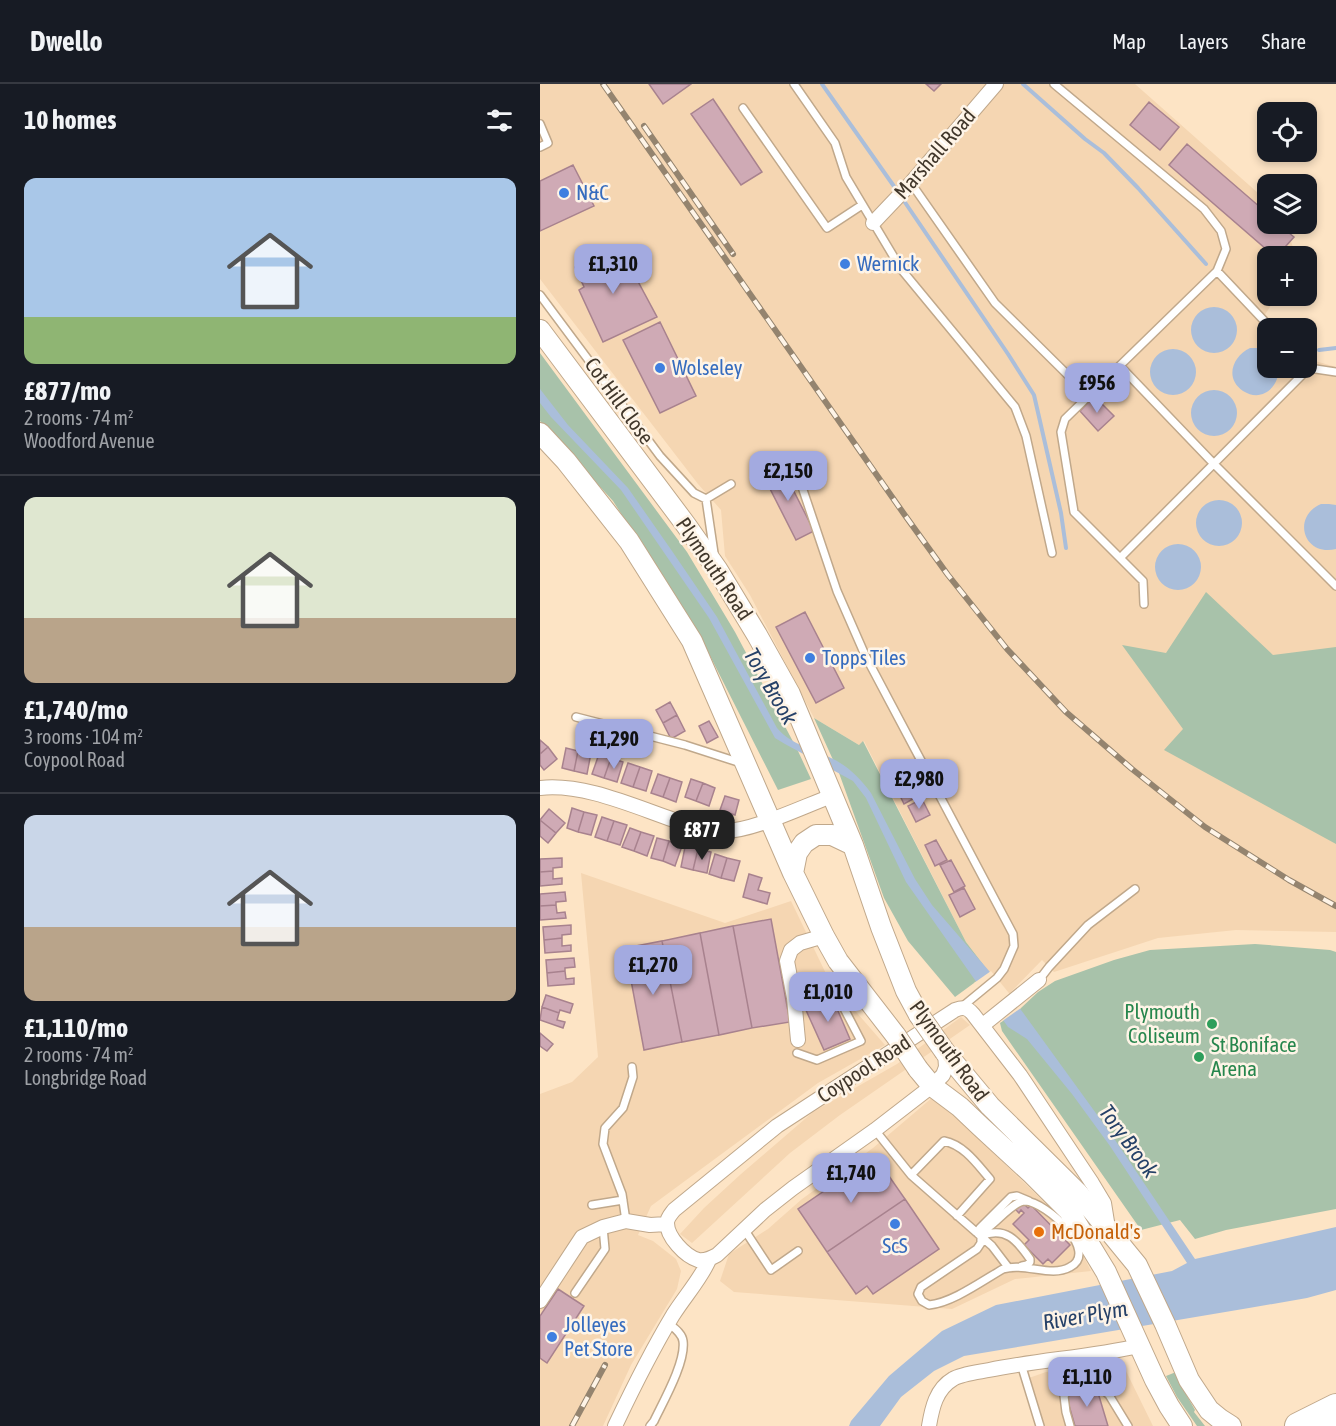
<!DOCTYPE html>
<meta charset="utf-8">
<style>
:root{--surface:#171b24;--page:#242831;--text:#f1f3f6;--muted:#9ea1a6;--line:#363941;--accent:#a3aae0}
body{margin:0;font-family:"Asap Condensed",sans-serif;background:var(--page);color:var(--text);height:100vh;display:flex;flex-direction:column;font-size:22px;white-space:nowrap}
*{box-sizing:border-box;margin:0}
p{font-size:20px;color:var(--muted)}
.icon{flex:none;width:33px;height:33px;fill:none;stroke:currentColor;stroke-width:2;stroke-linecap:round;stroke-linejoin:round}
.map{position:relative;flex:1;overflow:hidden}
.side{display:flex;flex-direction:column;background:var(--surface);width:540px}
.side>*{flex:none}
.buttons{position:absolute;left:717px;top:18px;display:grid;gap:12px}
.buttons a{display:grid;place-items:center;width:60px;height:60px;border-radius:12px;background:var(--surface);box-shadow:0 3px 9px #0003;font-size:30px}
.price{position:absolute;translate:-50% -51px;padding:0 14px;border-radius:12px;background:var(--accent);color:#111;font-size:20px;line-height:39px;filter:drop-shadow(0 2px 3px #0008)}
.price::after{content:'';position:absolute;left:50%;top:36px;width:18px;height:14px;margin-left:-9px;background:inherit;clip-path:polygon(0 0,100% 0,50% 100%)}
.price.on{background:#222;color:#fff}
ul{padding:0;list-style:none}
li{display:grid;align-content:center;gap:12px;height:318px;padding:0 24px}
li+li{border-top:2px solid var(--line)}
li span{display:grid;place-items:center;height:186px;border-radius:12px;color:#555}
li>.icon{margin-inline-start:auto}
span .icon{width:108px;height:108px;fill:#fffc;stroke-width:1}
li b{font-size:26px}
h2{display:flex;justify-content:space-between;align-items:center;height:72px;padding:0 24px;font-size:26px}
header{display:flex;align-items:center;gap:36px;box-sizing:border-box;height:84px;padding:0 30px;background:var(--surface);border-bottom:2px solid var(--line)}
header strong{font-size:28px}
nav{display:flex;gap:33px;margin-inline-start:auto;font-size:21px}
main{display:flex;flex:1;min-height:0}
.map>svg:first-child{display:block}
.built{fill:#f5d6b2}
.green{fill:#a8c2aa}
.water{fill:#aabeda}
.pier{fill:#fde4c5}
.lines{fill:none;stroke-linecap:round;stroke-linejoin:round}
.stream{stroke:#aabeda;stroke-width:4}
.building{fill:#cfaab5;stroke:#a8828e;stroke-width:1.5}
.lane-casing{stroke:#c0a88b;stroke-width:10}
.street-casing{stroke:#c0a88b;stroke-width:16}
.secondary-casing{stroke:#c0a88b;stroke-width:22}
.highway-casing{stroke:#c0a88b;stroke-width:28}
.lane{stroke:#fff;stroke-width:7}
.street{stroke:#fff;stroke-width:14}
.secondary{stroke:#fff;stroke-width:20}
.highway{stroke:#fff;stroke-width:26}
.rail-casing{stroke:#94846f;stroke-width:6}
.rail{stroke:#fef4e7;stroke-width:4;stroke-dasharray:11;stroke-linecap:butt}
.secondary-bridge-casing{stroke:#c0a88b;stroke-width:22;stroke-linecap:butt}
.secondary-bridge{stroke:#fff;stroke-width:20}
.shop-dot{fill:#3f7fe0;stroke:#fef4e7;stroke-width:2}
.leisure-dot{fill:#2e9e5b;stroke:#fef4e7;stroke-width:2}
.food-dot{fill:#e8710a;stroke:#fef4e7;stroke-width:2}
.labels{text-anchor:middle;stroke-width:5;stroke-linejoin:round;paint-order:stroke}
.street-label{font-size:21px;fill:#41372b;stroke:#fef4e7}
.shop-label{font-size:21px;fill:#366cbe;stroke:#fef4e7;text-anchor:start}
.leisure-label{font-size:21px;fill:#27864d;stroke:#fef4e7;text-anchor:end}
.food-label{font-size:21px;fill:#c56008;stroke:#fef4e7;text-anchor:start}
.water-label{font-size:22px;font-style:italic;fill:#264168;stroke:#fef4e7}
</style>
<header>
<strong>Dwello</strong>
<nav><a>Map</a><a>Layers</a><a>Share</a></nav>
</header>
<main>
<section class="side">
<h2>10 homes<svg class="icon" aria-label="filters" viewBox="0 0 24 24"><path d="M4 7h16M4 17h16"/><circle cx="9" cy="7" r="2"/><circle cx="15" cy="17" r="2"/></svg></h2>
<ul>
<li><span style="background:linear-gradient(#a9c7e8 75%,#8fb573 0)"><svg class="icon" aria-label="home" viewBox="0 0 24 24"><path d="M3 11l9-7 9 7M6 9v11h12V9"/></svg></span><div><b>£877/mo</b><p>2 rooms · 74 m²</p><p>Woodford Avenue</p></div></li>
<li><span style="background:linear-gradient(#dfe7d0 65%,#b9a48a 0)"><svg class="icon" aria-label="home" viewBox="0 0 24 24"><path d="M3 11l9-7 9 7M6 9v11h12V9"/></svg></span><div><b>£1,740/mo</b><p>3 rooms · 104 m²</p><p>Coypool Road</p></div></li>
<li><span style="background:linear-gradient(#c9d6e8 60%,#b9a48a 0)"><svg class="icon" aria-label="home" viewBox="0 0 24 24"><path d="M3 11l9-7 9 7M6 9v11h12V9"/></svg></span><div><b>£1,110/mo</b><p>2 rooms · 74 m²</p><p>Longbridge Road</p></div></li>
</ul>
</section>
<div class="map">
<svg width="796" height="1342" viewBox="0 0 796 1342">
<rect width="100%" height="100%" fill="#fde4c5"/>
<path class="built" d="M 0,0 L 595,0 L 727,117 L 728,140 L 745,140 L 756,172 L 728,172 L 728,212 L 737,212 L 724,232 L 736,244 L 728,244 L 728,284 L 766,284 L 767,273 L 775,277 L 796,283 L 796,848 L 696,846 L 618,854 L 514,888 L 502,876 L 469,910 L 449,888 L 426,858 L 324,657 L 319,661 L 274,634 L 210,511 L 185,472 L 181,426 L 158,400 L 0,195 Z
M 41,789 L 185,839 L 251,817 L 290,898 L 345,961 L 278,999 L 111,1122 L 98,1151 L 113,1157 L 136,1175 L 141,1187 L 137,1205 L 91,1281 L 63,1342 L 0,1342 L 0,1010 L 32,998 L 58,973 Z
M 421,933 L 430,941 L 300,1031 L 250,1069 L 152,1159 L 140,1150 L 164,1124 L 201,1090 L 273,1028 L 357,980 Z
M 393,1013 L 421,1038 L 527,1140 L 551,1187 L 475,1195 L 412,1225 L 194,1208 L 180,1197 L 189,1170 L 228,1145 L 262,1115 L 333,1064 Z
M 583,1281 L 613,1342 L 503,1342 L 486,1295 L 506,1288 Z"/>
<path class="green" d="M 0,269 L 147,468 L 195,548 L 258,667 L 271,695 L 238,706 L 164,560 L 73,417 L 0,337 Z
M 666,508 L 733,571 L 796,563 L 796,760 L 624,666 L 643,645 L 582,561 L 626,569 Z
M 274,634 L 319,661 L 323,657 L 426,858 L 449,888 L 415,913 L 368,857 L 344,814 L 299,689 Z
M 715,860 L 790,866 L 796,868 L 796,1125 L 686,1146 L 655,1155 L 640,1136 L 601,1146 L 462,947 L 460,939 L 481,924 L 498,908 L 515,897 L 574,876 L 610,866 Z
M 636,1288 L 647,1312 L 655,1326 L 654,1328 L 665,1342 L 657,1342 L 637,1313 L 626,1292 Z"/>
<path class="water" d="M651 246a23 23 0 1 1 46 0a23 23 0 1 1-46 0Z
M 710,264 L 718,264 L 727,267 L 728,284 L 739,284 C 739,303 722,319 703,307 C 684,294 693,272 710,264 Z
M610 288a23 23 0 1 1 46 0a23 23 0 1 1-46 0Z
M 0,305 L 28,341 L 88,404 L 132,467 L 177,533 L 237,644 C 250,660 273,665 291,674 C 308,682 320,694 331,709 L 375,795 L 392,821 L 469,910 L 484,930 L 571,1050 L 655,1175 L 796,1143 L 796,1206 L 767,1214 L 709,1224 L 424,1272 L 394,1287 L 361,1313 L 340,1342 L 309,1342 L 311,1337 L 349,1292 L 402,1247 L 456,1221 L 632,1187 L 647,1179 L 570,1062 L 532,1010 L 487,955 L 468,943 L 366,798 L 326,714 L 313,697 L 245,660 L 235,654 L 169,534 L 81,406 L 11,333 L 0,319 Z
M651 329a23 23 0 1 1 46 0a23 23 0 1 1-46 0Z
M656 439a23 23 0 1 1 46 0a23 23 0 1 1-46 0Z
M 781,420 L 789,420 L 796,421 L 796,465 C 764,473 751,433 781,420 Z
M615 483a23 23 0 1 1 46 0a23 23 0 1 1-46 0Z"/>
<path class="pier" d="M 451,887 L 481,924 L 461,938 L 434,899 Z"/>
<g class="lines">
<path class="stream" d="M 282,0 L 358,108
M 483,0 L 545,55 L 564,69 L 598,104 L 666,180
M 362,114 L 468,270 L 494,311 L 521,429 L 526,464
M 779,266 L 796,264"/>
</g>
<path class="building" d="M 109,0 L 151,0 L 123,20 Z
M 386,0 L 401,0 L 394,7 Z
M 173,15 L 222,88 L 201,101 L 151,30 Z
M 609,18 L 639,43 L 620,66 L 590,41 Z
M 647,60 L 728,130 L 728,140 L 738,140 L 754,153 L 737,172 L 734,172 L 629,81 Z
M 33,81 L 54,122 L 0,147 L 0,97 Z
M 79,162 L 117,233 L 63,258 L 39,206 L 44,203 L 35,183 Z
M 120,238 L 156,312 L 120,329 L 83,256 Z
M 554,312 L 574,332 L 558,347 L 540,327 Z
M 240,380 L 274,447 L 256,456 L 222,389 Z
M 265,528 L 304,604 L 276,619 L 236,543 Z
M 130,618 L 137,631 L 123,639 L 116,626 Z
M 137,631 L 145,647 L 131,655 L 123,639 Z
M 169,637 L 178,653 L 167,659 L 159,642 Z
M 0,656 L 8,663 L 0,670 Z
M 8,663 L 17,675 L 4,686 L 0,681 L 0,670 Z
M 26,664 L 38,667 L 34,687 L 22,684 Z
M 38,667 L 51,669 L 47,690 L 34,687 Z
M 59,670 L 71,674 L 64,694 L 52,690 Z
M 71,674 L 83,678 L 77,698 L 64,694 Z
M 88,679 L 100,683 L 93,703 L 81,699 Z
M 368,681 L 382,710 L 364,720 L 350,691 Z
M 100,683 L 112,687 L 106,707 L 93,703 Z
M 118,690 L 130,694 L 123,713 L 111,709 Z
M 130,694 L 142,698 L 136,718 L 123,713 Z
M 151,695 L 163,699 L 156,717 L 145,713 Z
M 163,699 L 175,704 L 169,722 L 156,717 Z
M 185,712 L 199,716 L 195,731 L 180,726 Z
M 382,715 L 390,731 L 376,738 L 368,722 Z
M 32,724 L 44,728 L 38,748 L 27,744 Z
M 9,725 L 25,739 L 16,749 L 0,736 Z
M 44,728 L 57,731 L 51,751 L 38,748 Z
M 62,733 L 74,737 L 67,757 L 55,753 Z
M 0,736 L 16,749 L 8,759 L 0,752 Z
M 74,737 L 87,741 L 80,761 L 67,757 Z
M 90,744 L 101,748 L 94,767 L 82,763 Z
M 101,748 L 114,752 L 107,772 L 94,767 Z
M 117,754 L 129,757 L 123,777 L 111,774 Z
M 396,756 L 407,776 L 395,782 L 385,761 Z
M 129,757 L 142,762 L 135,782 L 123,777 Z
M 145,763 L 158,765 L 153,786 L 141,783 Z
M 158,765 L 171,768 L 167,789 L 153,786 Z
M 175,770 L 187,774 L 181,794 L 169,790 Z
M 22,774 L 22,783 L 13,784 L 13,787 L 0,788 L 0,775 Z
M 187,774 L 200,777 L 194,797 L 181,794 Z
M 411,776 L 425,802 L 414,808 L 400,781 Z
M 13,787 L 13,795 L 22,794 L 22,800 L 0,802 L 0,788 Z
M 209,790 L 222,794 L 218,806 L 230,809 L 227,820 L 203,813 Z
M 424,804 L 435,825 L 420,833 L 409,811 Z
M 25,808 L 26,817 L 16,818 L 16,821 L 0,822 L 0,810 Z
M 16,821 L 17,829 L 25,828 L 26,834 L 0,836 L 0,822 Z
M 231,835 L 250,938 L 212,944 L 193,842 Z
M 31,841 L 31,850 L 22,851 L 22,854 L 4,856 L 3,843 Z
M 193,842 L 212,944 L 179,951 L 160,849 Z
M 160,849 L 179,951 L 142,958 L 122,857 Z
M 22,854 L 22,862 L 31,861 L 31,867 L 5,869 L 4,856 Z
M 122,857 L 142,958 L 104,966 L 85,864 Z
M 34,874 L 35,883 L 25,884 L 25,887 L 7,889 L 6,876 Z
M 25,887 L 26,895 L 34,894 L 34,900 L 8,902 L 7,889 Z
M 6,911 L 33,920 L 30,929 L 20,926 L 19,929 L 2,923 Z
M 292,913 L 310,955 L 284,966 L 265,924 Z
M 2,923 L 19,929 L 17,936 L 25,938 L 23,944 L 0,936 Z
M 0,949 L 13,960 L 7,967 L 0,962 Z
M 335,1072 L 365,1115 L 287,1168 L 258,1125 Z
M 365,1115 L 399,1165 L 333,1210 L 327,1202 L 316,1210 L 287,1168 Z
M 483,1119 L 488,1124 L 491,1121 L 530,1161 L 512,1179 L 508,1175 L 503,1180 L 484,1161 L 489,1156 L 473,1140 L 484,1129 L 481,1126 L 479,1129 L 474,1124 Z
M 18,1205 L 44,1222 L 7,1279 L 0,1274 L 0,1232 Z
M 556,1302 L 568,1342 L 535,1342 L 526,1311 Z"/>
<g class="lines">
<g class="lane-casing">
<path id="lane" d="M 254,0 L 295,59 L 306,93 L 361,185 L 475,323 L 486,352 L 512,469
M 514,0 L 664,125 L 681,147 L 686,165 L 677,187 L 525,335 L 521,348 L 534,428 L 603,497 L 604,520
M 203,24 L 287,144 L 322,121
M 0,40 L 8,59 L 0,63
M 371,99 L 455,219 L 549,312
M 677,187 L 731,244
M 0,211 L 120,372 L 154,409 L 166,415 L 191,400
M 580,282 L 674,380 L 796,502
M 767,282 L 769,284 L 796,288
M 258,391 L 297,507 L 325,571 L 473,850 L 474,862 L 464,885 L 457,894 L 423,922
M 166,415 L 174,469
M 580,474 L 769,284
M 36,633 L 145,661 L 201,679
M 499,896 L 509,883 L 548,841 L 595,805
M 254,914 L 295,907 L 321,957 L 277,976 L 257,969
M 335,1046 L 371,1091 L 452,1162 L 468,1183
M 371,1091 L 404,1057 C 424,1061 437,1080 450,1095 L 417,1132
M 52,1121 L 83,1116
M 86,1137 L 82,1110 L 63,1060 L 65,1044 L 83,1024 L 93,993 L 92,983
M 440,1144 L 471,1113 L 477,1112 L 489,1117
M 204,1145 L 231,1186 L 258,1167
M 436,1148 C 440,1147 444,1146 449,1143 C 459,1136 474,1117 485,1117 C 507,1118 560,1168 530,1183 C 511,1194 485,1178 463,1185 C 442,1197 412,1219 389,1221 L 382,1217 L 378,1210 L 381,1203 L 437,1165 L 441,1159 L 441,1152
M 441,1152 C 465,1142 477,1156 490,1175 L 490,1178 L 487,1181 L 482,1182
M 35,1209 L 65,1165 L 63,1143
M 481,1280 L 500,1342
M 110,1342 L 114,1337 C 123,1318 146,1278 143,1257 C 142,1249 134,1244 128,1239
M 530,1342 L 526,1328 L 524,1312 L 527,1308 L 533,1306 L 552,1301 L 558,1301 L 569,1311 L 588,1342"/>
</g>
<g class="street-casing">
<path id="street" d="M 333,139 L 371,99 L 456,0
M 0,704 C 43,699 93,722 134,736 C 149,741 166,746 183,747 C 211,748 264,722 292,712
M 443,941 L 499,896
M 258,956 L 254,914 L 247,877 L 251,866 L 260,859 L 284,852
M 405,968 L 406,983 L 403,991 L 392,1002 L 335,1046 L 253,1104 L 225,1126 L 177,1171 C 170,1175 165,1177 158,1176 C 145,1172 127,1153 127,1139 C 127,1134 131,1130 134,1126 L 237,1042 L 415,926 C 423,923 427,923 433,930 L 480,991 L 552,1099 L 564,1119 L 568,1144
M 0,1217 L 42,1153 L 63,1143 L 86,1137 L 110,1141 L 127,1140
M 75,1342 C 93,1304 112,1266 133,1231 C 145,1212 160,1196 169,1176
M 389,1342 C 392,1324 396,1305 413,1295 C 421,1290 439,1288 449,1286 C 499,1276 549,1273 599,1262"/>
</g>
<g class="secondary-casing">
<path id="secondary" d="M 0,246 L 146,441 L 177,485 L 217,551 L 250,610 L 313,761 L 341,843 L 366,907 L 379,931
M 0,349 L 26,377 L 89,457 L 152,557 L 253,789 L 284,852 L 298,877 L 356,952
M 253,789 L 257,769 L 264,759 L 276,751 L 292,751 L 313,761
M 405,968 L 450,1022 L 538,1109 L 597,1181 L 625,1240 L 649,1296 L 669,1326 L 680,1335 L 691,1342
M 378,985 L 392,1002 L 420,1023 L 440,1042 L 492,1090 L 529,1127 L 566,1188 L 615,1296 L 629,1322 L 642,1342
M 784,1342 L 796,1339"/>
</g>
<g class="highway-casing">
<path id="highway" d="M 758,1342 L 796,1323"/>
</g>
<use href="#lane" class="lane"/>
<use href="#street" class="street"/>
<use href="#secondary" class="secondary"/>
<use href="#highway" class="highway"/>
<g class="rail-casing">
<path id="rail" d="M 63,0 L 364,430 L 408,491 L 467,565 L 526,628 L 592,685 L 665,743 L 749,796 L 796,822
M 104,42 L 193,170
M 32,1342 L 65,1281"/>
</g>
<use href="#rail" class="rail"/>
<g class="secondary-bridge-casing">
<path id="secondary-bridge" d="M 379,931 L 405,968
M 356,952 L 378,985"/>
</g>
<use href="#secondary-bridge" class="secondary-bridge"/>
</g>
<g class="shop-dot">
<circle cx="24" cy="109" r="6"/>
<circle cx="305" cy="180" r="6"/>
<circle cx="120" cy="284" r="6"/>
<circle cx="270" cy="574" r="6"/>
<circle cx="355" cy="1140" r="6"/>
<circle cx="12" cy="1253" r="6"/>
</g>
<g class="leisure-dot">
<circle cx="672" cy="940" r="6"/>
<circle cx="659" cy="973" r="6"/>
</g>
<circle class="food-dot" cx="499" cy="1148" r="6"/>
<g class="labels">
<g class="street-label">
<text transform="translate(395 70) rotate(-49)" y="7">Marshall Road</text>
<text transform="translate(79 317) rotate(54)" y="7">Cot Hill Close</text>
<text transform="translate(174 485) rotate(56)" y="7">Plymouth Road</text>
<text transform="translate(409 967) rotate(54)" y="7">Plymouth Road</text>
<text transform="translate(324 985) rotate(-33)" y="7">Coypool Road</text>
</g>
<g class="shop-label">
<text x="36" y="116">N&amp;C</text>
<text x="317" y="187">Wernick</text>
<text x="132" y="291">Wolseley</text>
<text x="282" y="581">Topps Tiles</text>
<text x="355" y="1169" text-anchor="middle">ScS</text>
<text x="24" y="1248">Jolleyes<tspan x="24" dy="24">Pet Store</tspan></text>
</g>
<g class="leisure-label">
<text x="660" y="935">Plymouth<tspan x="660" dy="24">Coliseum</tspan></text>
<text x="671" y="968" text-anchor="start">St Boniface<tspan x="671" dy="24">Arena</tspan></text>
</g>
<g class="food-label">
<text x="511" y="1155">McDonald's</text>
</g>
<g class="water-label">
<text transform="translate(231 602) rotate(60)" y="8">Tory Brook</text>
<text transform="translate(589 1057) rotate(54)" y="8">Tory Brook</text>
<text transform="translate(545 1231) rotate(-10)" y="8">River Plym</text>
</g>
</g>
</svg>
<div class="buttons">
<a><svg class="icon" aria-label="locate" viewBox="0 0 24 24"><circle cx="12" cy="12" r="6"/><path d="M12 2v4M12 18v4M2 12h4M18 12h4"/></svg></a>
<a><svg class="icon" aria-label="layers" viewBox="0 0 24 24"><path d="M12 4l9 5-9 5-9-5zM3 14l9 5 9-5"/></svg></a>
<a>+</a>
<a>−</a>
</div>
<b class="price" style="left:73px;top:211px">£1,310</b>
<b class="price" style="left:557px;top:330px">£956</b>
<b class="price" style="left:248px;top:418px">£2,150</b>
<b class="price" style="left:74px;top:686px">£1,290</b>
<b class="price" style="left:379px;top:726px">£2,980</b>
<b class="price on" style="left:162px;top:777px">£877</b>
<b class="price" style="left:113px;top:912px">£1,270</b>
<b class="price" style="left:288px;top:939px">£1,010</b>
<b class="price" style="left:311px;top:1120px">£1,740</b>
<b class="price" style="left:547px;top:1324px">£1,110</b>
</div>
</main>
